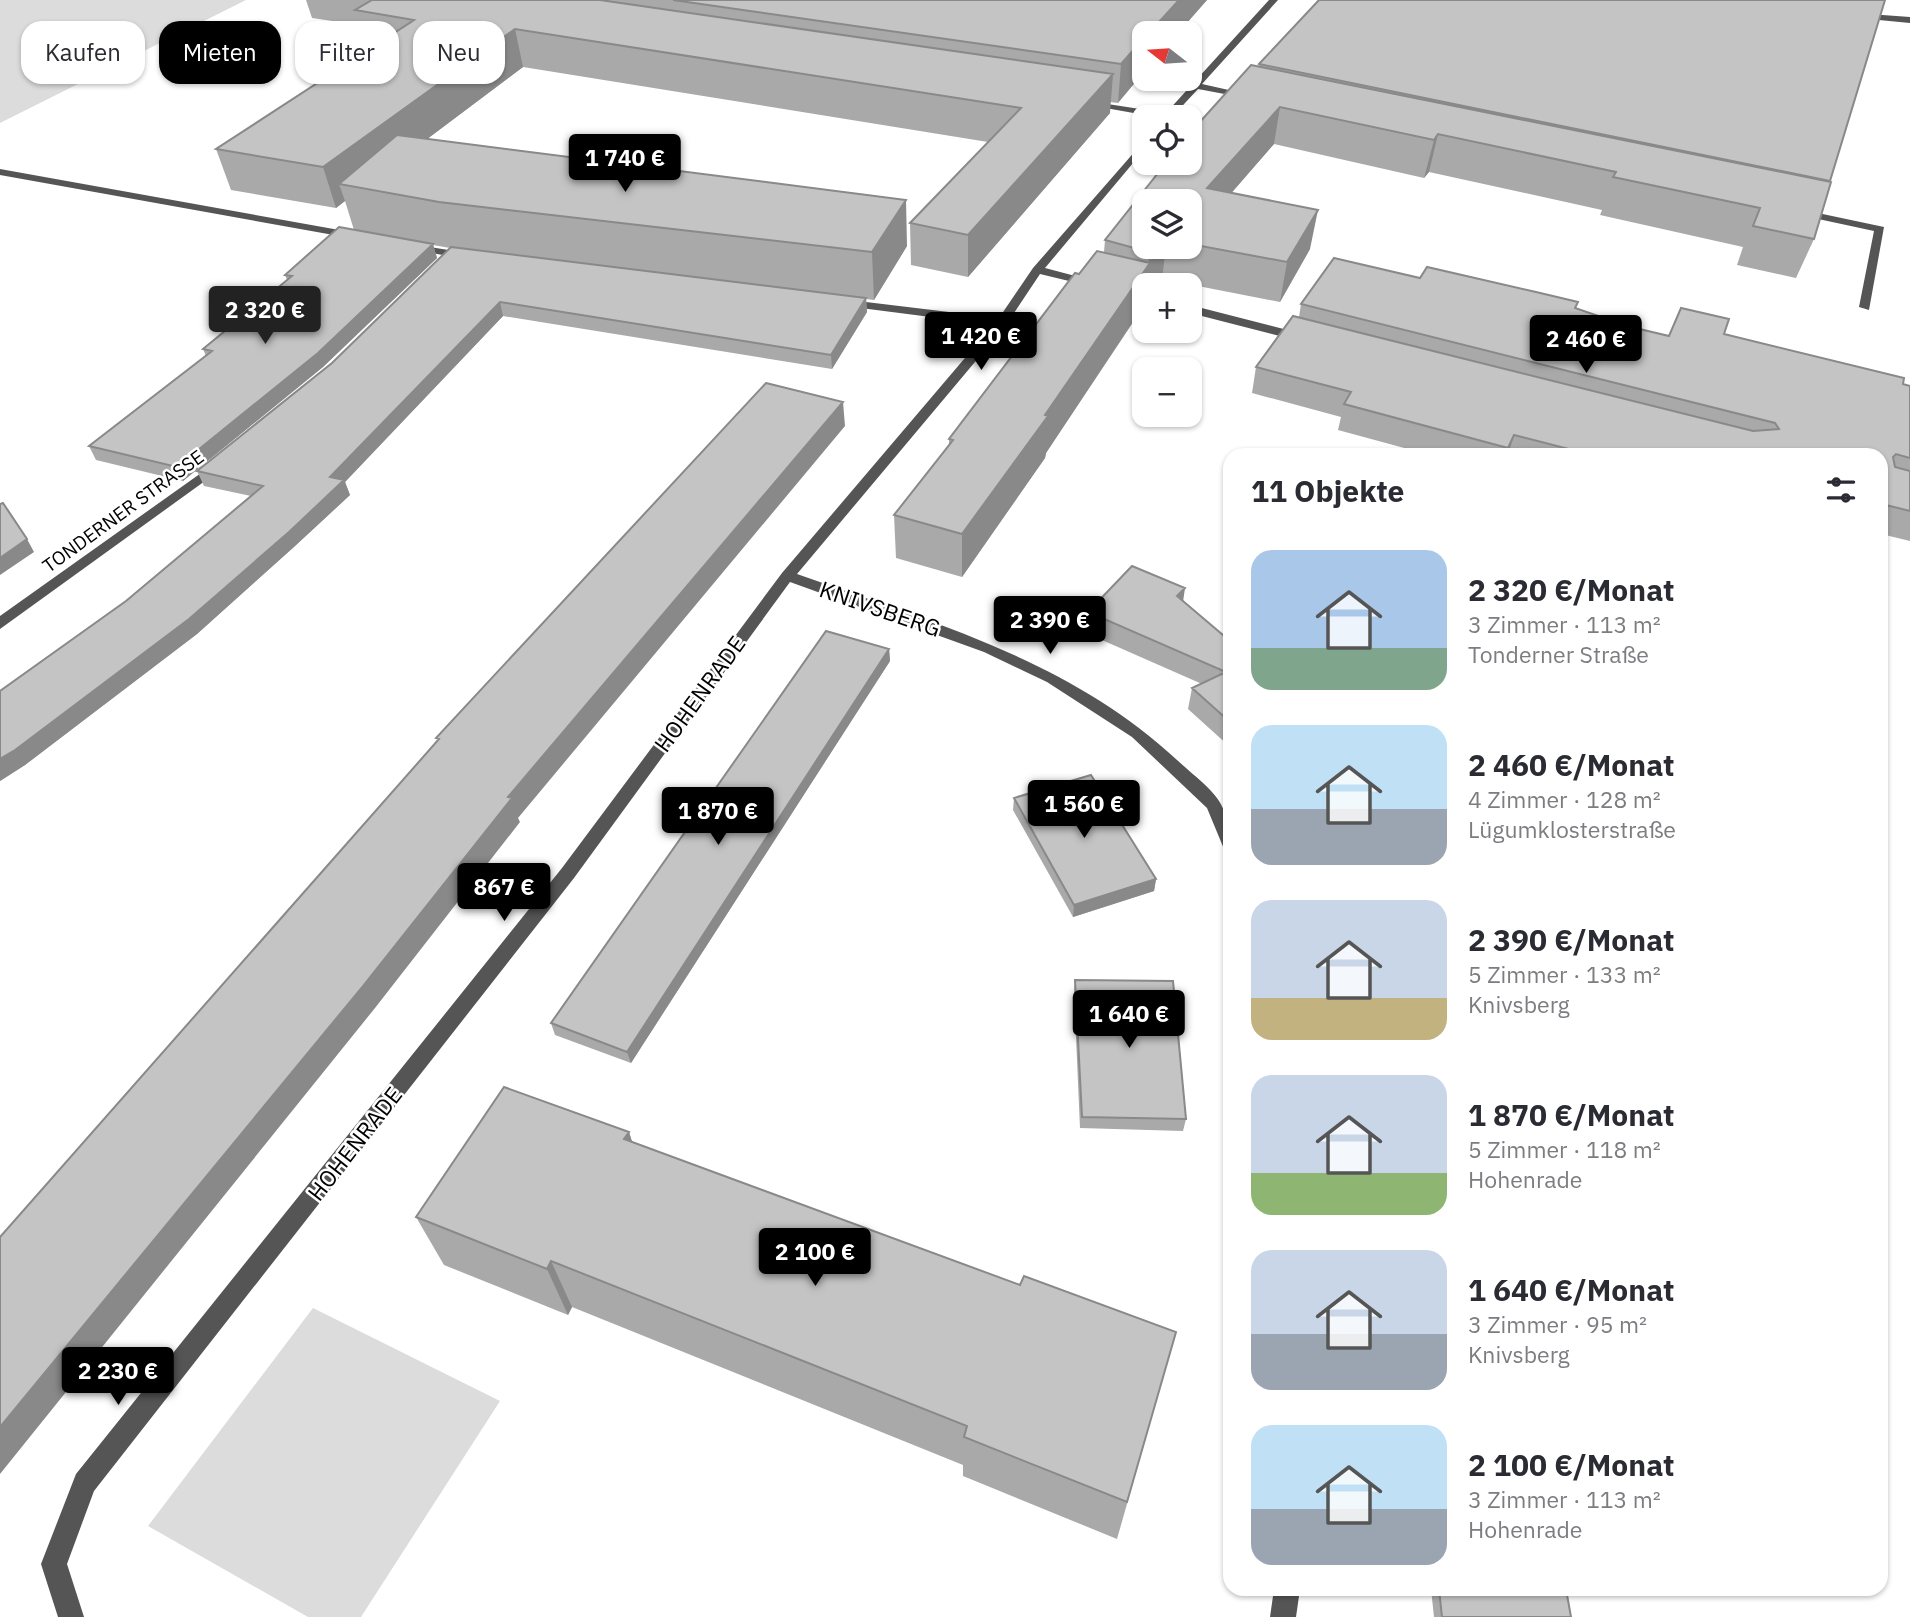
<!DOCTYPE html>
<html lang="de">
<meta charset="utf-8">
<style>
:root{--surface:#fff;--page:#f7f7f7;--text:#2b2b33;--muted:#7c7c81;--accent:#000}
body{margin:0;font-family:"IBM Plex Sans",sans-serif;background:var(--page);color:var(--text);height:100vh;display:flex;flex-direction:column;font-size:26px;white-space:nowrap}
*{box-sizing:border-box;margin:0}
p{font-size:23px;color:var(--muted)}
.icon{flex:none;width:38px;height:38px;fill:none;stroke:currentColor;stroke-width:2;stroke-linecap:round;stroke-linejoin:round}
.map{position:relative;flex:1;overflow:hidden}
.details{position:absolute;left:1223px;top:448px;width:665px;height:1148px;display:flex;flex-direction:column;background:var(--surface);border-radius:21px;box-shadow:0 2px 5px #0004}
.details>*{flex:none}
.top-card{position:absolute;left:21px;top:21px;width:665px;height:63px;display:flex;gap:14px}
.needle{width:46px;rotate:287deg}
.controls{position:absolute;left:1132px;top:21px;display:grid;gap:14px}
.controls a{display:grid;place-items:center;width:70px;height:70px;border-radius:14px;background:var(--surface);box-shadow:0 2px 5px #0004;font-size:35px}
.price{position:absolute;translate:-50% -60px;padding:0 16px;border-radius:7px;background:var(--accent);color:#fff;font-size:23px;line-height:46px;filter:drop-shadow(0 2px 4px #0008)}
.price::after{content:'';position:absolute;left:50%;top:42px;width:21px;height:16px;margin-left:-10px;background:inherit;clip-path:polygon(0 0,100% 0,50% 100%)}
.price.selected{background:#222;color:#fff}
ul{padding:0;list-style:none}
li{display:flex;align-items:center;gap:21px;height:175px;padding:0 28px}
li span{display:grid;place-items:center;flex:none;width:196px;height:140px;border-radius:21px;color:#555}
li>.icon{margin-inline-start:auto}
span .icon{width:84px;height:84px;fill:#fffc;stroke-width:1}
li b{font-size:30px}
h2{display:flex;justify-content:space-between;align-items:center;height:84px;padding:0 28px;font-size:30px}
.chip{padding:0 24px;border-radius:21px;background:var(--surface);box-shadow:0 2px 5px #0004;font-size:24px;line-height:63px}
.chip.selected{background:var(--accent);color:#fff}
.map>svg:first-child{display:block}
.green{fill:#dcdcdc}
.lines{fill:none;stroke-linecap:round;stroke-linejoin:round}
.minor{fill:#555;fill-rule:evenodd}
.wall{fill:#a9a9a9;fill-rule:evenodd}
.shaded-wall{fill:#898989}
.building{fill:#c4c4c4;stroke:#898989;stroke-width:2}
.labels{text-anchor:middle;stroke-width:5;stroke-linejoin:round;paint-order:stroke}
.far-street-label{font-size:19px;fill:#000;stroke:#fff}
.street-label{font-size:23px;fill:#000;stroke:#fff}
</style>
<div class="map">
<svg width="1910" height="1617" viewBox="0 0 1910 1617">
<rect width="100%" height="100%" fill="#fff"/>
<path class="green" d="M 0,0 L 246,0 L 0,123 Z
M 313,1308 L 500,1401 L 361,1617 L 308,1617 L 148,1526 Z"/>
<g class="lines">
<path class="minor" d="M 1269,0 L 1278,0 L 1202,84 L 1251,95 L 1251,99 L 1198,89 L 1172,117 L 1156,117 L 1083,104 L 1088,101 L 1166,113 Z
M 1855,13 L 1910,17 L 1910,23 L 1858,18 Z
M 1144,141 L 1144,150 L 1045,268 L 1098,282 L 1098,288 L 1040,274 L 1006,325 L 797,574 C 931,622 1070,660 1177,760 C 1213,793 1230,798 1230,851 L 1224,849 L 1207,808 L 1132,737 L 1047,682 L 984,652 L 790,582 L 574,878 L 94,1491 L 67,1564 L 84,1617 L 58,1617 L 41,1564 L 76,1474 L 562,868 L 782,573 L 993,325 L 845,306 L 839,302 L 841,299 L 999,318 L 1033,268 Z
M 0,169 L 356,233 L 362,236 L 356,239 L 0,175 Z
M 1799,209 L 1884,227 L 1869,310 L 1859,307 L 1874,231 L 1795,214 L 1795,210 Z
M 411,244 L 467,253 L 473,256 L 467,259 L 407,249 L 407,245 Z
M 1190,305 L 1307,335 L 1309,338 L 1303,342 L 1190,313 Z
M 218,461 L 223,462 L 223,468 L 0,629 L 0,616 Z
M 1274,1589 L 1300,1589 L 1296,1617 L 1270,1617 Z"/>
</g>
<path class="wall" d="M 306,0 L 1207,0 L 1178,33 L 1144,33 L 1118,103 L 1110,102 L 1110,113 L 968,277 L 911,265 L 910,223 L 988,142 L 523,67 L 427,139 L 907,246 L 874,300 L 866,299 L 867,312 L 832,369 L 503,316 L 345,482 L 350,495 L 295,546 L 197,634 L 25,765 L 0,781 L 0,691 L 126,601 L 251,496 L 204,486 L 197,471 L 332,363 L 450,248 L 433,245 L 437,258 L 323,367 L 183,481 L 96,460 L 89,446 L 206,356 L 203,349 L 287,280 L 285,275 L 354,230 L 345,201 L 336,208 L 231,190 L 216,149 L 371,48 L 366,47 L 360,25 L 312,18 Z
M 1885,0 L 1830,182 L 1814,239 L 1796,278 L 1737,265 L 1743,247 L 1600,215 L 1602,210 L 1429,172 L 1424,178 L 1274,144 L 1231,193 L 1310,249 L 1280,302 L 1162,279 L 1046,453 L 1045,458 L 962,577 L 896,558 L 894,515 L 949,446 L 949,439 L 1079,274 L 1104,252 L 1105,240 L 1258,67 L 1259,64 ZM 1190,201 L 1190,247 L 1144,247 Z
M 1420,278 L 1576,308 L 1627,326 L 1669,336 L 1724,334 L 1910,386 L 1910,541 L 1881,534 L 1881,455 L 1430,455 L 1338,430 L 1341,417 L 1252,393 L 1256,367 L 1299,317 L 1301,304 Z
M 1183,601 L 1230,641 L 1230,747 L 1188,709 L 1192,688 L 1202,684 L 1086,633 L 1088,612 Z
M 889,649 L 890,661 L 631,1063 L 555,1035 L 551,1023 Z
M 1014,798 L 1156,879 L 1154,891 L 1073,917 L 1013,810 Z
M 1075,980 L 1186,1119 L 1183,1131 L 1080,1128 L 1074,992 Z
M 629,1132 L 632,1142 L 1020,1285 L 1176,1332 L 1117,1539 L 963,1476 L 963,1465 L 572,1307 L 568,1315 L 444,1265 L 416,1217 Z
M 1431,1589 L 1566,1589 L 1571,1617 L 1434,1617 Z"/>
<path class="shaded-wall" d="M 1179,0 L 1207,0 L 1178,33 L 1149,33 Z
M 515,29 L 523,67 L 362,188 L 339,184 L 345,201 L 336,208 L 323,167 Z
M 1144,38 L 1144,72 L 1118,103 L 1121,64 Z
M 1113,74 L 1110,113 L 968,277 L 968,235 Z
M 1280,107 L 1274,144 L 1202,227 L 1207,188 Z
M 1438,134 L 1429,172 L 1424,178 L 1434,140 Z
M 906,200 L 907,246 L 874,300 L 872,252 Z
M 1318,210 L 1310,249 L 1280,302 L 1287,262 Z
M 433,244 L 437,258 L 323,367 L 183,481 L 177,467 Z
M 1161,247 L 1166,247 L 1162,279 L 1158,285 L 1144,285 L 1144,305 L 1046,453 L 1045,458 L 962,577 L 962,534 Z
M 866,298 L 867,312 L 832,369 L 831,355 Z
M 500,302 L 503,316 L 345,482 L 350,495 L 295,546 L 197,634 L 25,765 L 0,781 L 0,759 L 330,477 Z
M 843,402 L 845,426 L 518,818 L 520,822 L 375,1008 L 0,1474 L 0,1427 L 508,797 Z
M 1514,435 L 1508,455 L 1506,455 L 1508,448 Z
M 27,539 L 34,552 L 0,575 L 0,558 Z
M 1185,588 L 1182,609 L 1177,596 Z
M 889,649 L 890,661 L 631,1063 L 627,1052 Z
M 1156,879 L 1154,891 L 1073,917 L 1074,905 Z
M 629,1132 L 645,1182 L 624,1139 Z
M 551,1261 L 572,1307 L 568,1315 L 547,1269 Z"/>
<path class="building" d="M 372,0 L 600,0 L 1113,74 L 968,235 L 910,223 L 1021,108 L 515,29 L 323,167 L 216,149 L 414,20 L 355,10 Z
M 673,0 L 1179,0 L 1149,33 L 1144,33 L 1144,38 L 1121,64 Z
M 1319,0 L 1885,0 L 1830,181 L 1259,64 Z
M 1251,65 L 1831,182 L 1814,239 L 1753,226 L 1760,208 L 1613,177 L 1616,172 L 1438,134 L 1434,140 L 1280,107 L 1207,188 L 1318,210 L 1287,262 L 1190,244 L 1190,201 L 1144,201 L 1144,247 L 1161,247 L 1045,415 L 1048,416 L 962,534 L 894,515 L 953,440 L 949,439 L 1075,273 L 1079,274 L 1097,251 L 1150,263 L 1149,252 L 1105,240 L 1166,163 L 1190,163 L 1190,133 Z
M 397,135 L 906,200 L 872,252 L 439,202 L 339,184 Z
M 339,227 L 433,244 L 318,353 L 177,467 L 89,446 L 212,351 L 203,349 L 292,276 L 285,275 Z
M 451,247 L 866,298 L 831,355 L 500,302 L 330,477 L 344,480 L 289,532 L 189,619 L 15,750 L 0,759 L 0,691 L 126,601 L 263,486 L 197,471 L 332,363 Z
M 1334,258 L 1420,278 L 1427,267 L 1536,292 L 1578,302 L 1575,308 L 1627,326 L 1669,336 L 1681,308 L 1729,319 L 1724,334 L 1904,378 L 1903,384 L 1910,386 L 1910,458 L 1896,454 L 1893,457 L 1895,467 L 1910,471 L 1910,511 L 1882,504 L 1881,508 L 1881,455 L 1592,455 L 1514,435 L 1508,448 L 1344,404 L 1351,392 L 1256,367 L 1293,316 L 1753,431 L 1779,429 L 1775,423 L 1301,304 Z
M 766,383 L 843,402 L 508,797 L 512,798 L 363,986 L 0,1427 L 0,1237 L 439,739 L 436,738 Z
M 3,503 L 27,539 L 0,558 L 0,504 Z
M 1132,566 L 1185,588 L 1177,596 L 1230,641 L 1230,722 L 1192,688 L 1226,672 L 1088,612 Z
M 826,631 L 889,649 L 627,1052 L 551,1023 Z
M 1091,775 L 1156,879 L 1074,905 L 1014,798 Z
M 1075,980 L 1173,981 L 1186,1119 L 1082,1117 Z
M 504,1087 L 629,1132 L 624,1139 L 1020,1285 L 1024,1276 L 1176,1332 L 1127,1502 L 964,1437 L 967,1426 L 551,1261 L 547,1269 L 416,1217 Z
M 1439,1589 L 1566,1589 L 1571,1617 L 1442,1617 Z"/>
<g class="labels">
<g class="far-street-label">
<text transform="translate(123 511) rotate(-36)" y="7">TONDERNER STRASSE</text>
</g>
<g class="street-label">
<text transform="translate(880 609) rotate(19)" y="8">KNIVSBERG</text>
<text transform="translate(700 694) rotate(-54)" y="8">HOHENRADE</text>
<text transform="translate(355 1144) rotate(-52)" y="8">HOHENRADE</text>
</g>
</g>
</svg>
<div class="controls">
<a><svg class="needle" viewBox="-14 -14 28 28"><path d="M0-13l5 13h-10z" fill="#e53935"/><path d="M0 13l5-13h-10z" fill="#7c7c81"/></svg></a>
<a><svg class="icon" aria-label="locate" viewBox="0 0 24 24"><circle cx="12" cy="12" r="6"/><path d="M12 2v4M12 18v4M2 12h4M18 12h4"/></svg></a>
<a><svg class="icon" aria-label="layers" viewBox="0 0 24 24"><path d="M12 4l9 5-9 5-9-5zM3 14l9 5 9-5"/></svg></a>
<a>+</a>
<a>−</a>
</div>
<b class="price" style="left:625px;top:194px">1 740 €</b>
<b class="price selected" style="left:265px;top:346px">2 320 €</b>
<b class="price" style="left:981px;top:372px">1 420 €</b>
<b class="price" style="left:1586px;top:375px">2 460 €</b>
<b class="price" style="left:1050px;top:656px">2 390 €</b>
<b class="price" style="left:1084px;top:840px">1 560 €</b>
<b class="price" style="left:718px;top:847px">1 870 €</b>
<b class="price" style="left:504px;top:923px">867 €</b>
<b class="price" style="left:1129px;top:1050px">1 640 €</b>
<b class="price" style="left:815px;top:1288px">2 100 €</b>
<b class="price" style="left:118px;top:1407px">2 230 €</b>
<div class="top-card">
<a class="chip">Kaufen</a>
<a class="chip selected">Mieten</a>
<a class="chip">Filter</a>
<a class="chip">Neu</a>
</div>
<section class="details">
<h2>11 Objekte<svg class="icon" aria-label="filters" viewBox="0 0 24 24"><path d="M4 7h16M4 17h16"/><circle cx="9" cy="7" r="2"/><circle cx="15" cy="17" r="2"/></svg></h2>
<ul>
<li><span style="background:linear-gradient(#a9c7e8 70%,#7fa58c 0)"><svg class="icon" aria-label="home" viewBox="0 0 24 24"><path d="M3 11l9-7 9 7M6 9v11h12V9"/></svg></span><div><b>2 320 €/Monat</b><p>3 Zimmer · 113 m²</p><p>Tonderner Straße</p></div></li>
<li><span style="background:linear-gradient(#bfe0f5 60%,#9aa5b1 0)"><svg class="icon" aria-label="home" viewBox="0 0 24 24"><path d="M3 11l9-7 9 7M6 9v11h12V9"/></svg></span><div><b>2 460 €/Monat</b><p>4 Zimmer · 128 m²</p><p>Lügumklosterstraße</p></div></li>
<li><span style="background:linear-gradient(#c9d6e8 70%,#c2b280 0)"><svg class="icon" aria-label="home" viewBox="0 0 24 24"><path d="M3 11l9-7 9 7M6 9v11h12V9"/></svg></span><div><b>2 390 €/Monat</b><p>5 Zimmer · 133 m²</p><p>Knivsberg</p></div></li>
<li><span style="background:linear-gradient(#c9d6e8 70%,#8fb573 0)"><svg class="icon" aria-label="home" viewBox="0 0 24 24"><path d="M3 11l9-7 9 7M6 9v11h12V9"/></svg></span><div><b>1 870 €/Monat</b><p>5 Zimmer · 118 m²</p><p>Hohenrade</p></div></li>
<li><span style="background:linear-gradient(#c9d6e8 60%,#9aa5b1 0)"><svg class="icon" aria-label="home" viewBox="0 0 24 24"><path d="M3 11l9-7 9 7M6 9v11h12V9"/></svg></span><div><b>1 640 €/Monat</b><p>3 Zimmer · 95 m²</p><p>Knivsberg</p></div></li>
<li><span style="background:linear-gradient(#bfe0f5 60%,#9aa5b1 0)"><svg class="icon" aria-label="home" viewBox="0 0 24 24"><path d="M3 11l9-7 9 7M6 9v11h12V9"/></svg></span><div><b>2 100 €/Monat</b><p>3 Zimmer · 113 m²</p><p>Hohenrade</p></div></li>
</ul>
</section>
</div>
